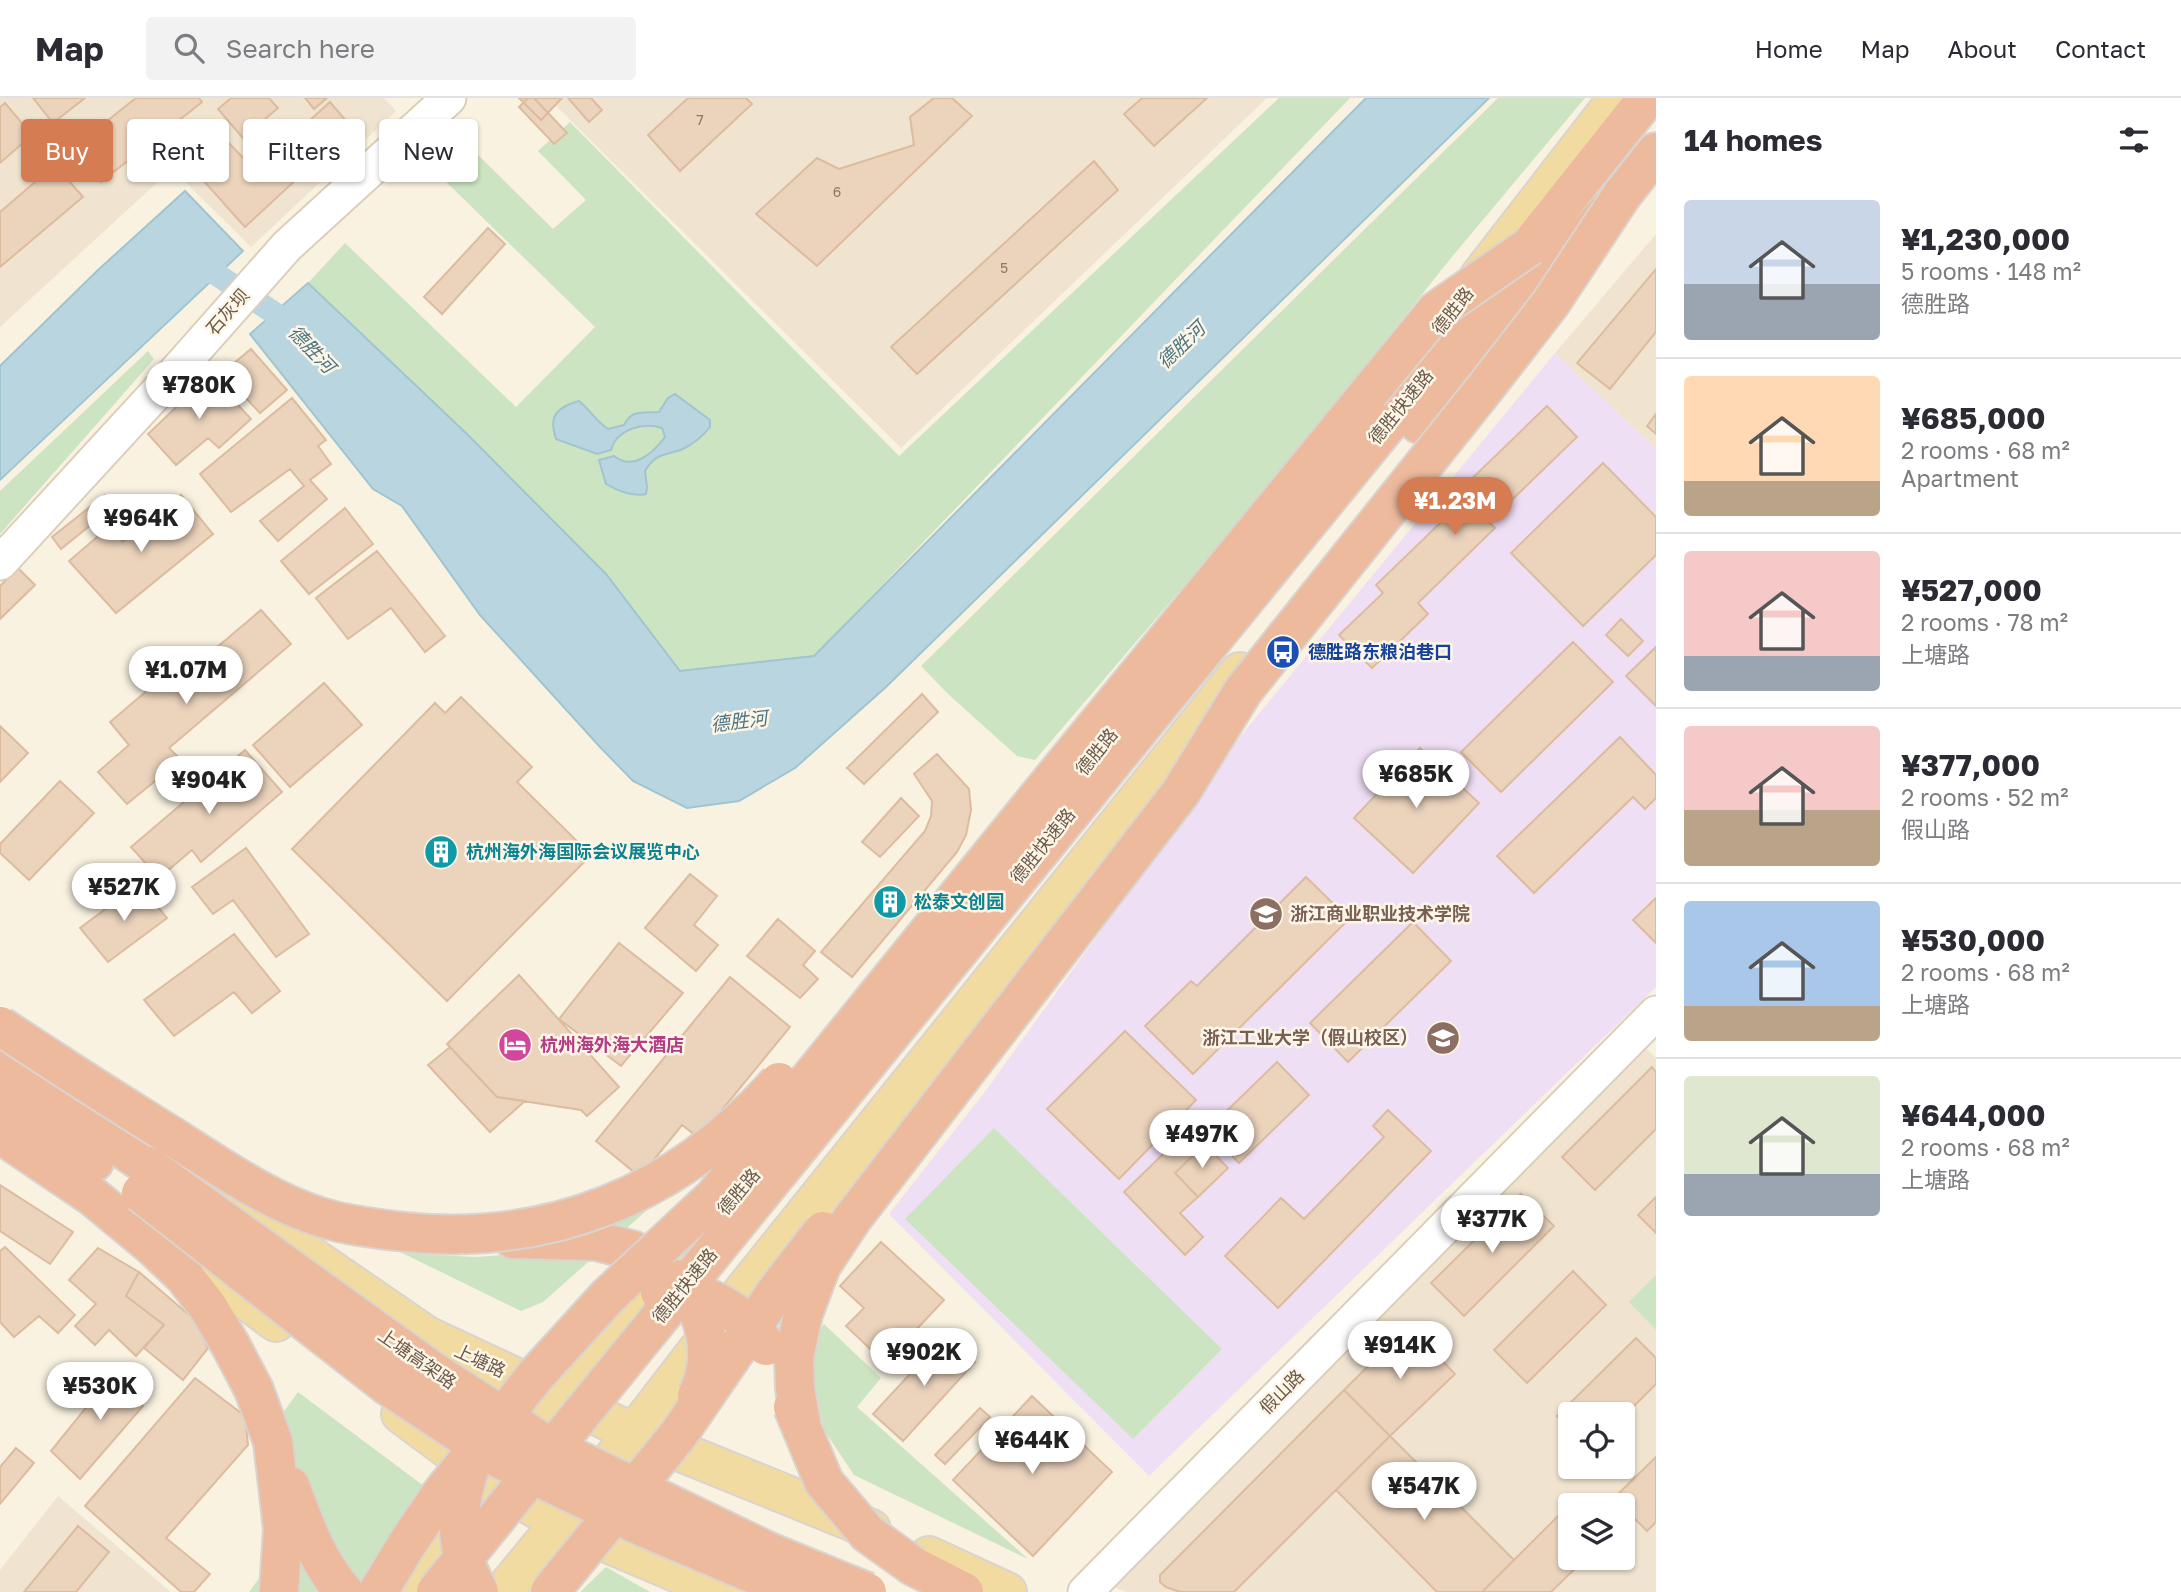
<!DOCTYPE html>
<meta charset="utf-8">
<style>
:root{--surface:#fff;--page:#f2f2f3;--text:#2b2b33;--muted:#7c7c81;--line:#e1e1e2;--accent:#d67c53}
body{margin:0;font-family:"Golos Text","Noto Sans SC",sans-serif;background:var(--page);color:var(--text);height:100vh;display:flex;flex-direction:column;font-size:26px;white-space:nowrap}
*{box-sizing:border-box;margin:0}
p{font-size:23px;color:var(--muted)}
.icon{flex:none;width:38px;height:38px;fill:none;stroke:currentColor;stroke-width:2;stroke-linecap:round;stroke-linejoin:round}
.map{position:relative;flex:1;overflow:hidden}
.panel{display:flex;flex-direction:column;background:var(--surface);width:525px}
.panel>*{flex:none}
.top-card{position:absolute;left:21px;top:21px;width:665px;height:63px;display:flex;gap:14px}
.tools{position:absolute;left:1558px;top:1304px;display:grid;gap:14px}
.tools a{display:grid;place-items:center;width:77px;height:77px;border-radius:7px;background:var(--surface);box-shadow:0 2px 5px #0004;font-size:35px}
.price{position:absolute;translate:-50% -60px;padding:0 16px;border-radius:24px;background:#fff;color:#222;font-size:23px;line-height:46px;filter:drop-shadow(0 2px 4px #0008)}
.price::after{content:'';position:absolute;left:50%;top:42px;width:21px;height:16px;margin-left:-10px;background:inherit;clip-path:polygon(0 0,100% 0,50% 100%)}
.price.on{background:var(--accent);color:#fff}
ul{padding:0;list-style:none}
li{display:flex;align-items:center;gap:21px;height:175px;padding:0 28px}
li+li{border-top:2px solid var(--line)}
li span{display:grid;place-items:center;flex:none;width:196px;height:140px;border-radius:7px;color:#555}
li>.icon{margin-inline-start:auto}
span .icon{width:84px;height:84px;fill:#fffc;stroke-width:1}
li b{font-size:30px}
h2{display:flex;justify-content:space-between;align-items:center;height:84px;padding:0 28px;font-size:30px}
.chip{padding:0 24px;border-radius:7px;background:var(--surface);box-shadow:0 2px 5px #0004;font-size:24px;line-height:63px}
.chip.on{background:var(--accent);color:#fff}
header{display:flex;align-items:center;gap:42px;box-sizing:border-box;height:98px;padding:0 35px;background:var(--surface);border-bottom:2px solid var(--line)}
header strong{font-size:33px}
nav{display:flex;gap:38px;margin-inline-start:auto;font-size:24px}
.search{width:490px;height:63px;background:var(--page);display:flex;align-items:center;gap:18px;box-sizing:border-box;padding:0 24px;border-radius:7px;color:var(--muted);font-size:26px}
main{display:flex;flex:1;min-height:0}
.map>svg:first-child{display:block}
.residential{fill:#f0e4d1;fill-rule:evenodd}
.education{fill:#efdff5}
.green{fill:#cde4c2}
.water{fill:#b9d6e0;stroke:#a0c4d0;stroke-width:2}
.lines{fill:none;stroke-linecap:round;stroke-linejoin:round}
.canal{stroke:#b9d6e0;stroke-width:23}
.building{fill:#ebd3bc;stroke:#dcbc9f;stroke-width:2}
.secondary-casing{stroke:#ddceba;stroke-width:37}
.primary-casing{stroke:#d9d4d0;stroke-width:42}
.highway-casing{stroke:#d9d4d0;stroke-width:42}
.secondary{stroke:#fff;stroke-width:33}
.primary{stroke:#f1dba0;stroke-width:38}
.highway{stroke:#edba9e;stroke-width:38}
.highway-bridge-casing{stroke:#d9d4d0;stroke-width:42;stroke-linecap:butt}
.highway-bridge{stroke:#edba9e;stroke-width:38}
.labels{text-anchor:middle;stroke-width:5;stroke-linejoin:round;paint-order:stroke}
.number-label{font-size:14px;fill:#8c7867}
.street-label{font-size:18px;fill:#6d5a4b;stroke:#fdf6e7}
.transit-label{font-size:18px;font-weight:bold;fill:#164399;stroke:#fdf6e7;text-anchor:start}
.culture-label{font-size:18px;font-weight:bold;fill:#0d838f;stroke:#fdf6e7;text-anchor:start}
.education-label{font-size:18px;font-weight:bold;fill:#785e54;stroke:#fdf6e7;text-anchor:start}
.hotel-label{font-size:18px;font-weight:bold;fill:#b23c85;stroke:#fdf6e7;text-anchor:start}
.water-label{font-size:19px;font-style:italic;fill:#4c7685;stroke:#fdf6e7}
</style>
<header>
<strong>Map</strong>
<div class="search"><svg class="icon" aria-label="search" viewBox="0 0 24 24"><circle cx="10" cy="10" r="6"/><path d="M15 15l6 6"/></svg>Search here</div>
<nav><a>Home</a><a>Map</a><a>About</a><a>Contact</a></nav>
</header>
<main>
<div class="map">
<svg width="1656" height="1494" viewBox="0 0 1656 1494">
<rect width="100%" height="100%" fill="#f9f2e1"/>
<path class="residential" d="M 0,0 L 384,0 L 396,13 L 251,149 L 172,71 L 0,229 Z
M 548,0 L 1267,0 L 901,350 Z
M 1656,136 L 1656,351 L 1555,255 Z
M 1646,950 L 1656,960 L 1656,1494 L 1126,1494 L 1112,1488 L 1400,1194 ZM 1570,1316 L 1622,1316 L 1622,1368 L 1570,1368 ZM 1570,1407 L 1622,1407 L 1622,1460 L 1570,1460 Z
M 58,1398 L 171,1494 L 0,1494 L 0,1472 Z"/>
<path class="education" d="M 1555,255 L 1656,351 L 1656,889 L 1149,1378 L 889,1116 L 987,991 L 1239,640 Z"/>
<path class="green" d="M 1279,0 L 1350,0 L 814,558 L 680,574 L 606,476 L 308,185 L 345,145 L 516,309 L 595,229 L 437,75 L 468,47 L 553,131 L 586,102 L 538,53 L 570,24 L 899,358 Z
M 1498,0 L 1585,0 L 1451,160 L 1260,399 L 1035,662 L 1017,658 L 948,596 L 921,568 Z
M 148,253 L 154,261 L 0,436 L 0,393 Z
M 994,1030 L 1222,1251 L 1133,1341 L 905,1121 Z
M 655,1105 L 543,1204 L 521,1213 L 398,1153 L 416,1156 L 476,1159 L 533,1155 Z
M 1656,1177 L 1656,1232 L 1629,1204 Z
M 824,1226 L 881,1280 L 857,1309 L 1028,1461 L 854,1377 L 824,1332 L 810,1282 L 809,1250 Z
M 298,1294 L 428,1391 L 358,1494 L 249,1494 L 311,1410 L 279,1320 Z
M 606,1469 L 650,1494 L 580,1494 Z"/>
<path class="water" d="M 1366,0 L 1489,0 L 886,589 L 795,670 L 739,703 L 687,710 L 633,683 L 600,649 L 480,517 L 402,408 L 373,391 L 250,236 L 308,185 L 467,336 L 606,476 L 680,573 L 814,558 Z
M 185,93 L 243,153 L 0,382 L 0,268 L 98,172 Z
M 675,296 L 710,322 L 710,329 C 703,338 693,346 683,351 C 665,358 656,354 645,373 L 647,389 L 646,396 C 633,399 618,393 606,386 L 599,362 L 614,358 C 633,373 652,356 665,339 L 662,330 C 643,324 617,331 611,352 L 597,356 L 556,341 C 548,318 557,309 579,303 C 590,312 596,323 608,331 L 624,327 C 632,311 643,315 659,314 L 668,300 Z"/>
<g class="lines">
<path class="canal" d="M 190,171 L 213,174 L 292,227 L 298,233"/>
</g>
<path class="building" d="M 33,0 L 85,0 L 53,25 Z
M 136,0 L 199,0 L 202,4 L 101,84 L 73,50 Z
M 231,0 L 269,0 L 278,10 L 243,40 L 218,11 Z
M 305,0 L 327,0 L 314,11 Z
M 519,0 L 562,0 L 541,22 Z
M 528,0 L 534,0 L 567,35 L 554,46 L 519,9 Z
M 568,0 L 591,0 L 602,12 L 589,24 Z
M 688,0 L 746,0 L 752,6 L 680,73 L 648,37 Z
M 934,0 L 952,0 L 972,18 L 817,168 L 756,116 L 817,60 L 839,71 L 914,47 L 910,19 Z
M 1142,0 L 1207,0 L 1154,48 L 1124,16 Z
M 330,4 L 352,30 L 245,129 L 185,62 L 217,33 L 255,72 Z
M 5,5 L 32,37 L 0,65 L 0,9 Z
M 1094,63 L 1118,92 L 917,276 L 891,249 Z
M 55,67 L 83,99 L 0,169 L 0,114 Z
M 488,130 L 505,146 L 442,216 L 424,199 Z
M 1656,171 L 1656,234 L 1610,291 L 1577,265 Z
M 251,251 L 287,292 L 260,315 L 222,275 Z
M 210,277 L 251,321 L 219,350 L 208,340 L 176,367 L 148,336 Z
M 292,300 L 326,342 L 318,348 L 331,366 L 310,382 L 327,401 L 278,443 L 260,423 L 304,388 L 290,371 L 231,414 L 200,376 Z
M 1547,308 L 1577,339 L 1489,424 L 1495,430 L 1418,505 L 1428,516 L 1372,570 L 1339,537 L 1383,495 L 1376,487 L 1466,400 L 1459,393 Z
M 1656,316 L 1656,336 L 1647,328 Z
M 1603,365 L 1656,419 L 1656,457 L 1583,528 L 1511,455 Z
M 105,397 L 114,408 L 61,451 L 52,439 Z
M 181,397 L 213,436 L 116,515 L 69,463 L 110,428 L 123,444 Z
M 345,410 L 373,446 L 309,496 L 281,463 Z
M 377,453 L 445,538 L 425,554 L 391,510 L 348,541 L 316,500 Z
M 18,470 L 35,487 L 0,521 L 0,488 Z
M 261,512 L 291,546 L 169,650 L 181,662 L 127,706 L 98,674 L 129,647 L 110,624 L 162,580 L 170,589 Z
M 1621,521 L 1643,543 L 1628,558 L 1606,537 Z
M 1573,544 L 1613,584 L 1501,694 L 1461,654 Z
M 1656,549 L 1656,608 L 1626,578 Z
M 324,585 L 362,627 L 290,689 L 253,647 Z
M 922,596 L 938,614 L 864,686 L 847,670 Z
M 461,599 L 532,669 L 517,684 L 591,757 L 447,903 L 292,751 L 435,605 L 445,615 Z
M 0,628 L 28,655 L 0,684 Z
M 1620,639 L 1656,677 L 1656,700 L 1645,711 L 1633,699 L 1534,795 L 1497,758 Z
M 1420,650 L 1479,705 L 1413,775 L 1354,720 Z
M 245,652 L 282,694 L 201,764 L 192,752 L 159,780 L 131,749 Z
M 937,656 L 969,691 L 971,712 L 966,737 L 957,754 L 852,879 L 821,854 L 925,733 L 931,718 L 932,703 L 914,676 Z
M 60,683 L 94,715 L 29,782 L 0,755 L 0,746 Z
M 901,700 L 919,718 L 880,759 L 862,744 Z
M 246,750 L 309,836 L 276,859 L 233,802 L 213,816 L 192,789 Z
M 690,776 L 717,798 L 694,827 L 718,847 L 696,873 L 645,830 Z
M 1306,779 L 1349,821 L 1193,976 L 1145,928 L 1191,883 L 1197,888 Z
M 139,786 L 167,820 L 108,864 L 80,830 Z
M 1656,800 L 1656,845 L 1633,822 Z
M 778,821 L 815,853 L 803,867 L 818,881 L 800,900 L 747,858 Z
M 1413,824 L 1451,863 L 1348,964 L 1310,925 Z
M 234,836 L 280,893 L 252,915 L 234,894 L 174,938 L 144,902 Z
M 619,845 L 683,895 L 621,968 L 559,921 Z
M 519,877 L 619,989 L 587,1018 L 581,1012 L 497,999 L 447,946 Z
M 730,879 L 790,929 L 699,1040 L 682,1027 L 640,1079 L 596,1043 Z
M 1125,933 L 1196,1002 L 1119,1081 L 1047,1011 Z
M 450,949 L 497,999 L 525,1003 L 490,1034 L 428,967 Z
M 1277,964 L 1309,997 L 1239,1065 L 1207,1032 Z
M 1652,969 L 1656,974 L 1656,1031 L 1595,1092 L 1562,1059 Z
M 1388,1012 L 1431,1053 L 1278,1210 L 1225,1158 L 1281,1100 L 1304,1121 L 1384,1039 L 1373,1028 Z
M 1190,1030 L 1205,1046 L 1175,1075 L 1198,1099 L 1180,1115 L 1203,1139 L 1185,1157 L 1124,1094 Z
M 1205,1046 L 1228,1070 L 1198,1099 L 1175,1075 Z
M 0,1087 L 73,1134 L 50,1166 L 0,1133 Z
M 1521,1096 L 1554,1128 L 1464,1218 L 1431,1185 Z
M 1656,1099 L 1656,1135 L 1638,1117 Z
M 881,1144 L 944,1202 L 885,1265 L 846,1228 L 864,1210 L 840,1188 Z
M 5,1149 L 75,1217 L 58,1235 L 39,1218 L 14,1239 L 0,1224 L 0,1153 Z
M 98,1150 L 139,1174 L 126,1198 L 164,1227 L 136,1258 L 109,1232 L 95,1247 L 75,1228 L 96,1206 L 69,1182 Z
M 1573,1173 L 1606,1207 L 1527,1285 L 1494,1252 Z
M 139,1174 L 195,1222 L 208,1250 L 183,1282 L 144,1250 L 164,1227 L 126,1198 Z
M 1409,1228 L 1455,1276 L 1390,1338 L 1344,1292 Z
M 946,1237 L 975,1264 L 903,1343 L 873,1316 Z
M 1636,1240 L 1656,1260 L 1656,1286 L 1622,1320 L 1622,1316 L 1570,1316 L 1570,1331 L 1557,1318 Z
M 122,1265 L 142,1283 L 132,1297 L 143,1308 L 80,1381 L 51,1353 Z
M 195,1280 L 245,1318 L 248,1347 L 166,1440 L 210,1476 L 194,1494 L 181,1494 L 85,1408 Z
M 1344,1292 L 1390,1338 L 1234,1494 L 1180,1494 L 1166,1489 L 1160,1484 L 1160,1477 Z
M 1032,1298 L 1112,1374 L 1033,1458 L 953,1382 Z
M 980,1310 L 990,1319 L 945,1366 L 935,1357 Z
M 1390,1338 L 1514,1462 L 1482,1494 L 1437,1494 L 1336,1392 Z
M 16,1350 L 34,1365 L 0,1406 L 0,1369 Z
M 1656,1359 L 1656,1424 L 1647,1433 L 1614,1400 Z
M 1566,1410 L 1570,1413 L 1570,1460 L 1586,1460 L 1551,1494 L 1482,1494 Z
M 78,1428 L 109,1454 L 76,1494 L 24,1494 Z"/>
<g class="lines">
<g class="secondary-casing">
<path id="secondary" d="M 0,465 L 171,279 L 287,148 L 449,0
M 1085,1494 L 1656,915"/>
</g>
<g class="primary-casing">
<path id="primary" d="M 1480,178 L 1618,0
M 169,1061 L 427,1238 L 634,1335 L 871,1431
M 156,1134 L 276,1224
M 401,1316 L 490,1382 L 560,1425 L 723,1494
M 929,1458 L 1007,1494
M 404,1494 L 490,1382 L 563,1302 L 680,1166
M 503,1494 L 634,1335 L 738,1200 L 1240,574"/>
</g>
<g class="highway-casing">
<path id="highway" d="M 1388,326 L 1647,0
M 1419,326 L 1622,97 L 1656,54
M 0,968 L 148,1068
M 0,1001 L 94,1064
M 0,1036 L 92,1098 L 150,1146 L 184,1178 L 208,1209 L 231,1248 L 254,1292 L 273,1344 L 283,1431 L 279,1494
M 513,1141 L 596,1143 L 632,1152 L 660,1167
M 290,1388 C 304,1425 317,1464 344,1494
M 913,1468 L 964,1494"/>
</g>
<use href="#secondary" class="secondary"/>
<use href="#primary" class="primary"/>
<use href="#highway" class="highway"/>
<g class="highway-bridge-casing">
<path id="highway-bridge" d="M 0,928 C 59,967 118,1005 178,1042 C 223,1071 271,1104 323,1120 C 346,1127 371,1130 396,1133 C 548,1151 677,1097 779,984
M 148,1068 L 431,1272 L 543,1345 L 769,1454 L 867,1494
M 141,1095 L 388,1288 L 494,1358 L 643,1429 L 796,1494
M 679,1182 C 706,1216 717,1257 697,1298
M 660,1194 C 702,1188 743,1213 766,1248
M 793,1309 L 824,1384 L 868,1436 L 913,1468
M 802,1332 L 795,1290 L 794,1260 L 803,1216 L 821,1168 L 852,1121 L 1181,694 L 1243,593 L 1485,290 L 1550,206 L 1622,97
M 470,1368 C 455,1418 453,1448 479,1494
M 378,1494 L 407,1446 L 441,1396 L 536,1277 L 608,1198 L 714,1099 L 1052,682 L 1436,213 L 1530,148
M 436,1494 L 1388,326
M 550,1494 L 678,1337 L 778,1191 L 823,1133"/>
</g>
<use href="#highway-bridge" class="highway-bridge"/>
</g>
<defs>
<g id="bus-disc" transform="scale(1.75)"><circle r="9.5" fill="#1a4fb4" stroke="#fdf6e7"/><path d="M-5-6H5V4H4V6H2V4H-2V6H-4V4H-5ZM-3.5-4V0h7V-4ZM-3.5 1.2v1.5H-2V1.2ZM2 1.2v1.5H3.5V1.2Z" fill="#fff"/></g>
<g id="building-disc" transform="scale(1.75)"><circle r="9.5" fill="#0f9aa8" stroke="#fdf6e7"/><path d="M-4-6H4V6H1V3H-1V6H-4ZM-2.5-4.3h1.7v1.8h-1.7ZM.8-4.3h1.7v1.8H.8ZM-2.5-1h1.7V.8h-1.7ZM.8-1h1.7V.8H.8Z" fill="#fff"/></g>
<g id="university-disc" transform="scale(1.75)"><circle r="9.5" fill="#8d6e63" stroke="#fdf6e7"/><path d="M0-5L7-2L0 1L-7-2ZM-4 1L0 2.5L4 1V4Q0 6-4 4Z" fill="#fff"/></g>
<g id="hotel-disc" transform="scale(1.75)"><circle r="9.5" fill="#d1479c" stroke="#fdf6e7"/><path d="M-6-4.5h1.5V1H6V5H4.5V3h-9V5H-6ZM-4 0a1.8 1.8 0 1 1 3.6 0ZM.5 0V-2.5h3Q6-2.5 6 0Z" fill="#fff"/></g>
</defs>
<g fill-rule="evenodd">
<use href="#bus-disc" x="1283" y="554"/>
<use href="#building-disc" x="441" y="754"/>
<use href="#building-disc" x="890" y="804"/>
<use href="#university-disc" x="1266" y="816"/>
<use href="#university-disc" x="1443" y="940"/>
<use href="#hotel-disc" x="515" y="947"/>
</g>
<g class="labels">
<g class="number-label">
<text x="700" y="27">7</text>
<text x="837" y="99">6</text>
<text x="1004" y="175">5</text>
</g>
<g class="street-label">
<text transform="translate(1453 213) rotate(-52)" y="6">德胜路</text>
<text transform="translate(228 214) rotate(-49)" y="6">石灰坝</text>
<text transform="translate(1401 309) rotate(-51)" y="6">德胜快速路</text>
<text transform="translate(1097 654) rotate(-51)" y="6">德胜路</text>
<text transform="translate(1043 748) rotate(-51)" y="6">德胜快速路</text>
<text transform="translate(739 1094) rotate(-50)" y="6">德胜路</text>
<text transform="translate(685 1188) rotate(-51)" y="6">德胜快速路</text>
<text transform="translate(417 1261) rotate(35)" y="6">上塘高架路</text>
<text transform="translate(480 1263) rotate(25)" y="6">上塘路</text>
<text transform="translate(1282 1294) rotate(-45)" y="6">假山路</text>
</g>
<g class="transit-label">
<text x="1308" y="560">德胜路东粮泊巷口</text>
</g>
<g class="culture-label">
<text x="466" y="760">杭州海外海国际会议展览中心</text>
<text x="914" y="810">松泰文创园</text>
</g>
<g class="education-label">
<text x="1290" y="822">浙江商业职业技术学院</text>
<text x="1418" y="946" text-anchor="end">浙江工业大学（假山校区）</text>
</g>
<g class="hotel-label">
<text x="540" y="953">杭州海外海大酒店</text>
</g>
<g class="water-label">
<text transform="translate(1181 247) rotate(-44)" y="7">德胜河</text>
<text transform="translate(312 251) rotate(46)" y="7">德胜河</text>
<text transform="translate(739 623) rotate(-7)" y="7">德胜河</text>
</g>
</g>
</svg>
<div class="tools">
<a><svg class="icon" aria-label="locate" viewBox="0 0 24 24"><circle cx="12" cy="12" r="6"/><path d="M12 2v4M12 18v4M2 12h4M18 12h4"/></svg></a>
<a><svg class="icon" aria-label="layers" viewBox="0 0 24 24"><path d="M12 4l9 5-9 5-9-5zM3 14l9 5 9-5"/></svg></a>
</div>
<b class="price" style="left:199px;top:323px">¥780K</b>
<b class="price on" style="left:1455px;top:439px">¥1.23M</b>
<b class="price" style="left:141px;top:456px">¥964K</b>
<b class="price" style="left:186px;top:608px">¥1.07M</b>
<b class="price" style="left:1416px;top:712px">¥685K</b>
<b class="price" style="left:209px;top:718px">¥904K</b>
<b class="price" style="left:124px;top:825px">¥527K</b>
<b class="price" style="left:1202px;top:1072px">¥497K</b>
<b class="price" style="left:1492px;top:1157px">¥377K</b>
<b class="price" style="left:1400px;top:1283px">¥914K</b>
<b class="price" style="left:924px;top:1290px">¥902K</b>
<b class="price" style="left:100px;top:1324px">¥530K</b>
<b class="price" style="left:1032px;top:1378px">¥644K</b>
<b class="price" style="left:1424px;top:1424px">¥547K</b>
<div class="top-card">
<a class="chip on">Buy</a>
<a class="chip">Rent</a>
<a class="chip">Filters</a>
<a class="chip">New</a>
</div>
</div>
<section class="panel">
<h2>14 homes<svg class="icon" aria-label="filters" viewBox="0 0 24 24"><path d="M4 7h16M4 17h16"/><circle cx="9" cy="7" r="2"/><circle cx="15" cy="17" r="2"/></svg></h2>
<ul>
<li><span style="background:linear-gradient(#c9d6e8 60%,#9aa5b1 0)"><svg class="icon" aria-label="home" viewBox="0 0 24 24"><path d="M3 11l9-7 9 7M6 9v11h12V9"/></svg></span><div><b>¥1,230,000</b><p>5 rooms · 148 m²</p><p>德胜路</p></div></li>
<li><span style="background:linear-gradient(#ffd9b3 75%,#b9a48a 0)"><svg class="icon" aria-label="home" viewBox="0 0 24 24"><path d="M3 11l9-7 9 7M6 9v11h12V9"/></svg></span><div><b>¥685,000</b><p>2 rooms · 68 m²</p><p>Apartment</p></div></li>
<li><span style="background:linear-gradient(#f6c9c9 75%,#9aa5b1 0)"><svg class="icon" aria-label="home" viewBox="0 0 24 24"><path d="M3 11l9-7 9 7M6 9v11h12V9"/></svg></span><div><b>¥527,000</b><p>2 rooms · 78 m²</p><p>上塘路</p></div></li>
<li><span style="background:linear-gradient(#f6c9c9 60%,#b9a48a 0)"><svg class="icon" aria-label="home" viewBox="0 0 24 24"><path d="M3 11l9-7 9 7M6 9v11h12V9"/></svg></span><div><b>¥377,000</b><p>2 rooms · 52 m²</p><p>假山路</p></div></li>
<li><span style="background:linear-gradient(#a9c7e8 75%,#b9a48a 0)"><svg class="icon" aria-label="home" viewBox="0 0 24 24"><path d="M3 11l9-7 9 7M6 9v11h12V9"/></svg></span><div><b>¥530,000</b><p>2 rooms · 68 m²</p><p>上塘路</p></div></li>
<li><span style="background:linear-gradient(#dfe7d0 70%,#9aa5b1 0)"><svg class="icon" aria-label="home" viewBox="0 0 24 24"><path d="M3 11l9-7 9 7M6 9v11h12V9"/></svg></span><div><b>¥644,000</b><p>2 rooms · 68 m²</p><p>上塘路</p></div></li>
</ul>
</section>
</main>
